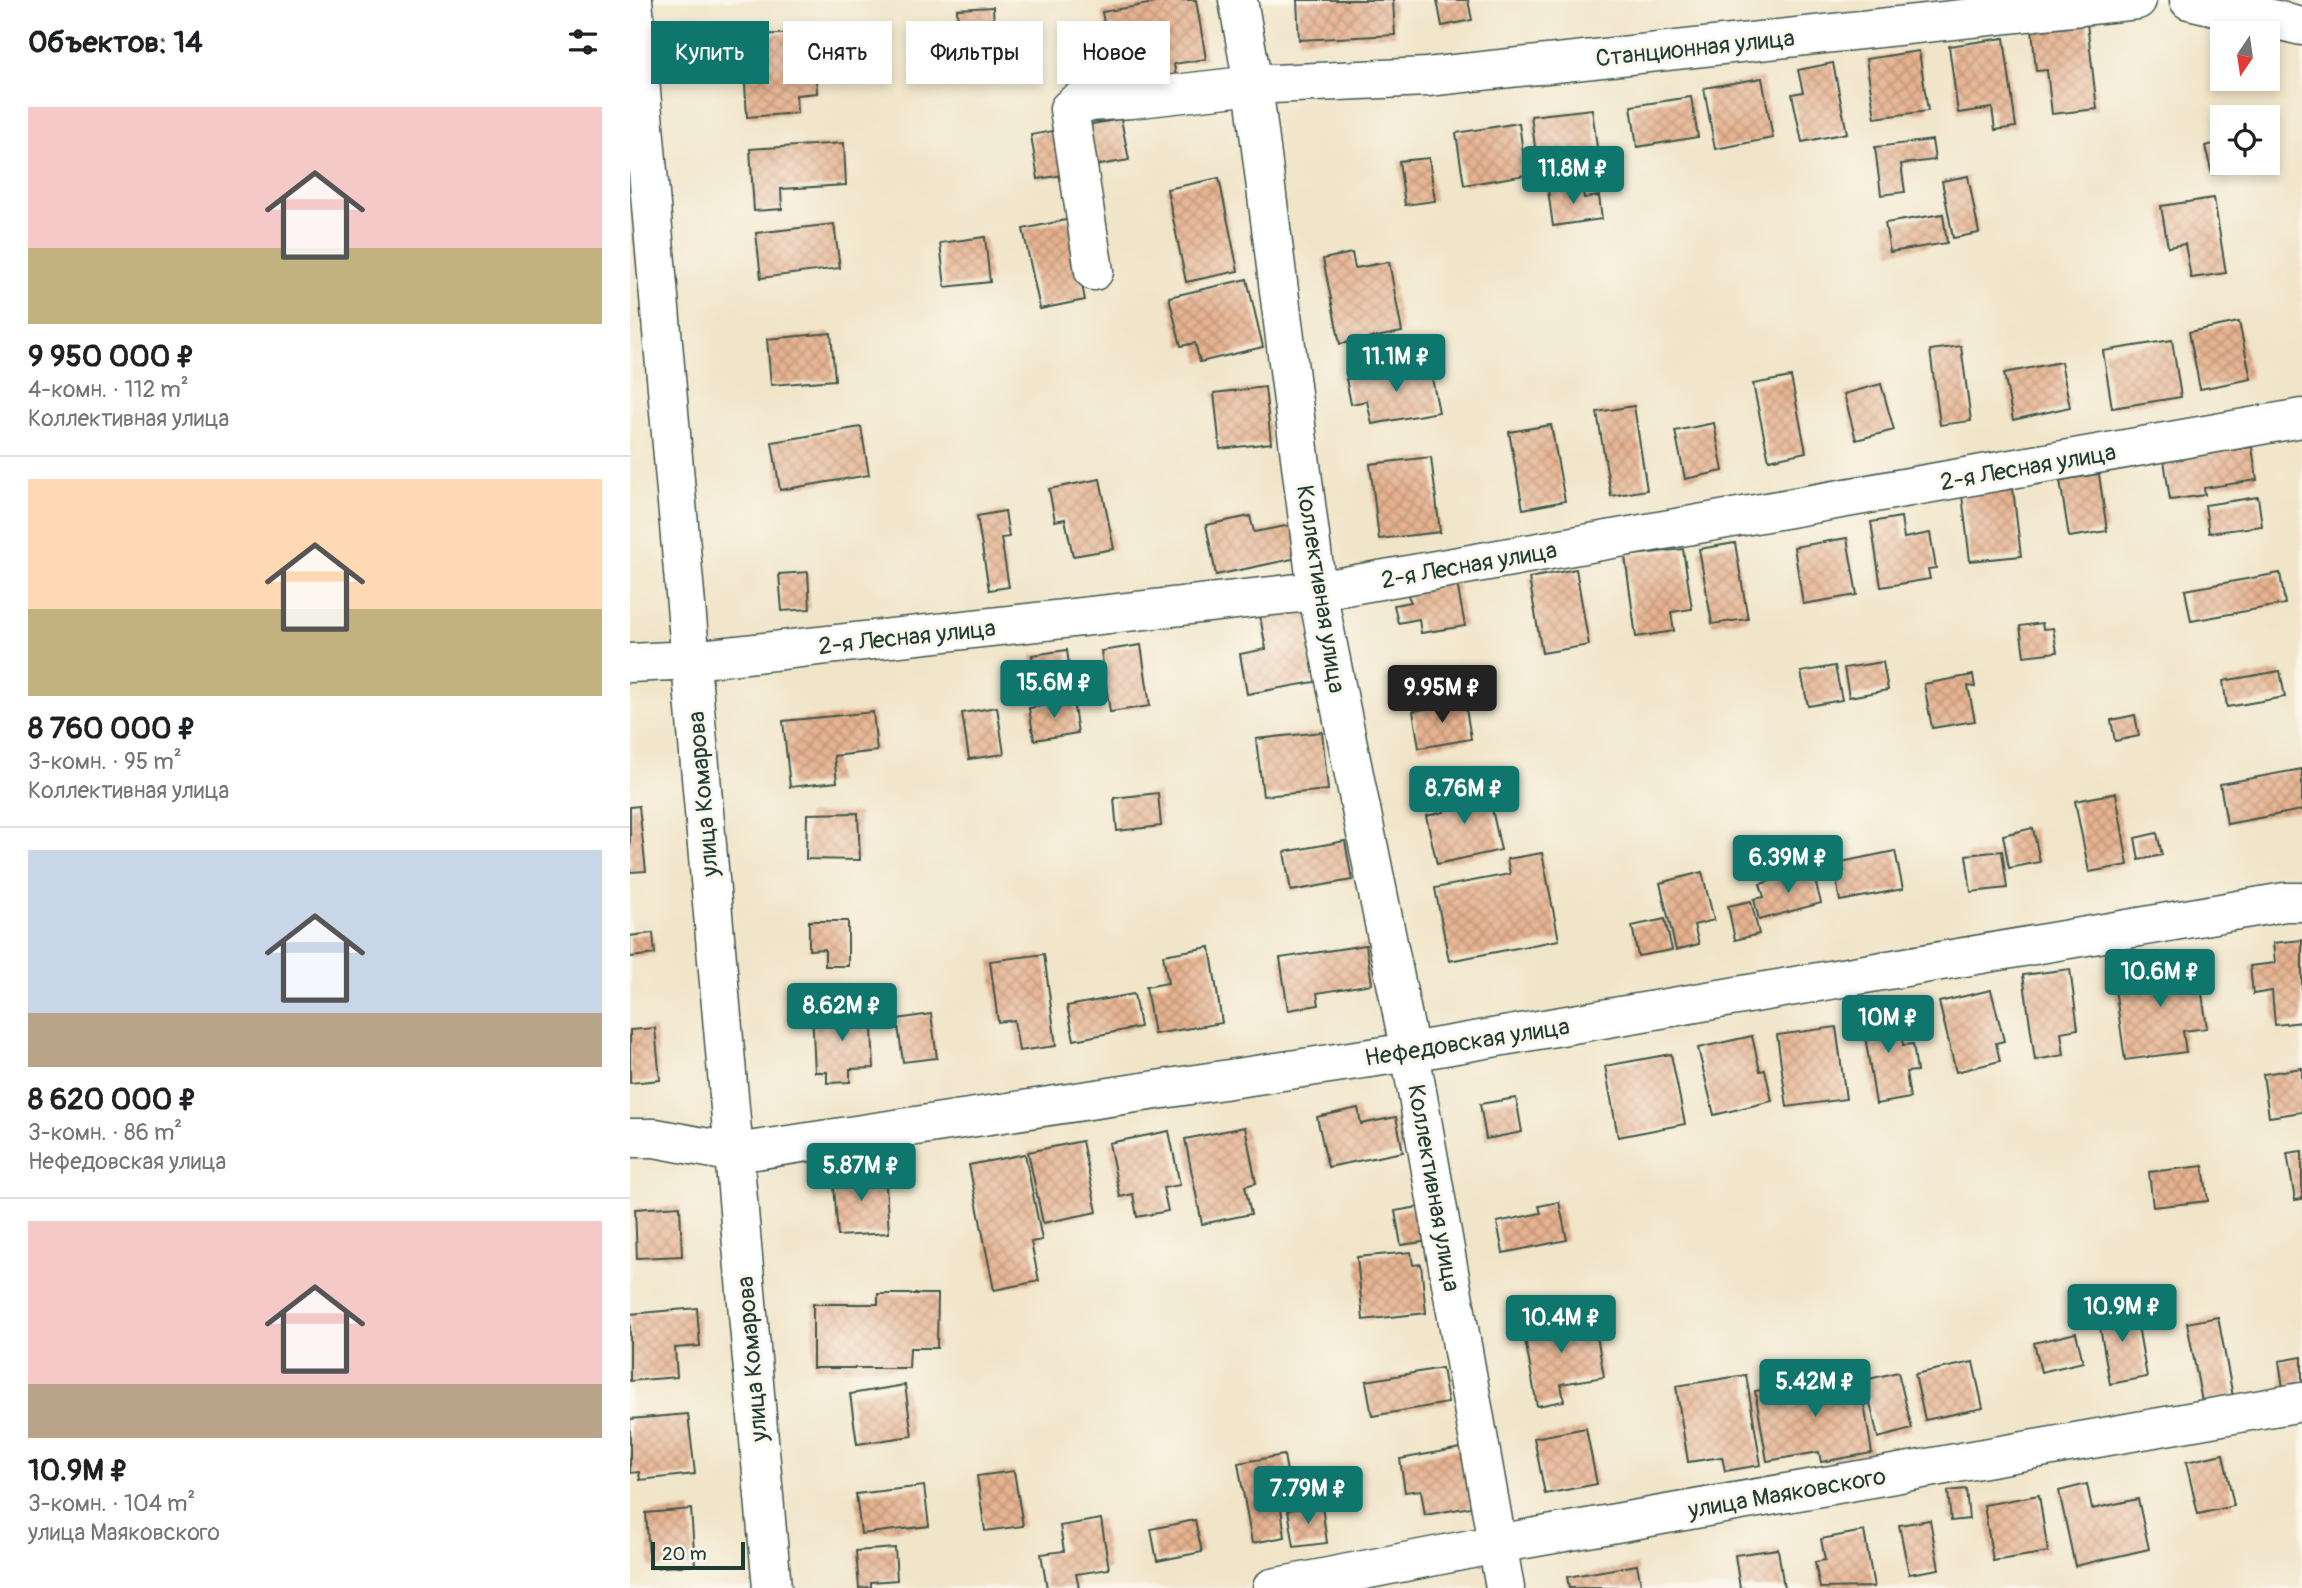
<!DOCTYPE html>
<html lang="ru">
<meta charset="utf-8">
<style>
:root{--surface:#fff;--page:#f6f6f6;--text:#202124;--muted:#757577;--line:#e0e0e0;--accent:#0f766e}
body{margin:0;font-family:Pangolin,sans-serif;background:var(--page);color:var(--text);height:100vh;display:flex;flex-direction:column;font-size:26px;white-space:nowrap}
*{box-sizing:border-box;margin:0}
p{font-size:23px;color:var(--muted)}
.icon{flex:none;width:38px;height:38px;fill:none;stroke:currentColor;stroke-width:2;stroke-linecap:round;stroke-linejoin:round}
.map{position:relative;flex:1;overflow:hidden}
.sheet{display:flex;flex-direction:column;background:var(--surface);width:630px}
.sheet>*{flex:none}
.guide{position:absolute;left:21px;top:21px;width:665px;height:63px;display:flex;gap:14px}
.needle{width:46px;rotate:193deg}
.controls{position:absolute;left:1580px;top:21px;display:grid;gap:14px}
.controls a{display:grid;place-items:center;width:70px;height:70px;border-radius:0px;background:var(--surface);box-shadow:0 4px 10px #0003;font-size:35px}
.scale{position:absolute;left:21px;bottom:18px;width:94px;box-sizing:border-box;padding-left:7px;border:4px solid #1f3d34;border-top:0;font-size:19px;line-height:24px;white-space:nowrap;color:#1f3d34;-webkit-text-stroke:5px #fbf7ec;paint-order:stroke}
.price{position:absolute;translate:-50% -60px;padding:0 16px;border-radius:7px;background:var(--accent);color:#fff;font-size:23px;line-height:46px;filter:drop-shadow(0 2px 4px #0008)}
.price::after{content:'';position:absolute;left:50%;top:42px;width:21px;height:16px;margin-left:-10px;background:inherit;clip-path:polygon(0 0,100% 0,50% 100%)}
.price.on{background:#222;color:#fff}
ul{padding:0;list-style:none}
li{display:grid;align-content:center;gap:14px;height:371px;padding:0 28px}
li+li{border-top:2px solid var(--line)}
li span{display:grid;place-items:center;height:217px;border-radius:0px;color:#555}
li>.icon{margin-inline-start:auto}
span .icon{width:126px;height:126px;fill:#fffc;stroke-width:1}
li b{font-size:30px}
h2{display:flex;justify-content:space-between;align-items:center;height:84px;padding:0 28px;font-size:30px}
.tag{padding:0 24px;border-radius:0px;background:var(--surface);box-shadow:0 4px 10px #0003;font-size:24px;line-height:63px}
.tag.on{background:var(--accent);color:#fff}
main{display:flex;flex:1;min-height:0}
.map>svg:first-child{display:block}
.building{fill:url(#building-cross-hatch)}
.lines{fill:none;stroke-linecap:round;stroke-linejoin:round}
.minor-casing{stroke:#3e564a;stroke-width:41}
.minor{stroke:#fff;stroke-width:38}
.labels{text-anchor:middle;stroke-width:6;stroke-linejoin:round;paint-order:stroke}
.street-label{font-size:24px;fill:#1f3d34;stroke:#fbf7ec}
</style>
<main>
<section class="sheet">
<h2>Объектов: 14<svg class="icon" aria-label="filters" viewBox="0 0 24 24"><path d="M4 7h16M4 17h16"/><circle cx="9" cy="7" r="2"/><circle cx="15" cy="17" r="2"/></svg></h2>
<ul>
<li><span style="background:linear-gradient(#f6c9c9 65%,#c2b280 0)"><svg class="icon" aria-label="home" viewBox="0 0 24 24"><path d="M3 11l9-7 9 7M6 9v11h12V9"/></svg></span><div><b>9 950 000 ₽</b><p>4-комн. · 112 m²</p><p>Коллективная улица</p></div></li>
<li><span style="background:linear-gradient(#ffd9b3 60%,#c2b280 0)"><svg class="icon" aria-label="home" viewBox="0 0 24 24"><path d="M3 11l9-7 9 7M6 9v11h12V9"/></svg></span><div><b>8 760 000 ₽</b><p>3-комн. · 95 m²</p><p>Коллективная улица</p></div></li>
<li><span style="background:linear-gradient(#c9d6e8 75%,#b9a48a 0)"><svg class="icon" aria-label="home" viewBox="0 0 24 24"><path d="M3 11l9-7 9 7M6 9v11h12V9"/></svg></span><div><b>8 620 000 ₽</b><p>3-комн. · 86 m²</p><p>Нефедовская улица</p></div></li>
<li><span style="background:linear-gradient(#f6c9c9 75%,#b9a48a 0)"><svg class="icon" aria-label="home" viewBox="0 0 24 24"><path d="M3 11l9-7 9 7M6 9v11h12V9"/></svg></span><div><b>10.9M ₽</b><p>3-комн. · 104 m²</p><p>улица Маяковского</p></div></li>
</ul>
</section>
<div class="map">
<svg width="1672" height="1588" viewBox="0 0 1672 1588">
<defs>
<pattern id="building-cross-hatch" width="8" height="8" patternUnits="userSpaceOnUse" patternTransform="scale(1.75)"><rect width="8" height="8" fill="#e7b391"/><path d="M0 0l8 8M0 8l8-8" fill="none" stroke="#bb9377"/></pattern>
</defs>
<rect width="100%" height="100%" fill="#fbf7ec"/>
<filter id="ink" filterUnits="userSpaceOnUse"><feTurbulence type="fractalNoise" baseFrequency=".0143" numOctaves="2"/><feDisplacementMap in="SourceGraphic" scale="14" xChannelSelector="R" yChannelSelector="G"/><feConvolveMatrix kernelMatrix="1 2 1 2 8 2 1 2 1" color-interpolation-filters="sRGB"/></filter>
<filter id="wash" filterUnits="userSpaceOnUse"><feTurbulence type="fractalNoise" baseFrequency=".00686" numOctaves="4" result="noise"/><feDisplacementMap in="SourceGraphic" scale="28" xChannelSelector="R" yChannelSelector="G"/><feGaussianBlur stdDeviation="1.57" result="paint"/><feColorMatrix in="noise" values="0 0 0 0 0 0 0 0 0 0 0 0 0 0 0 0 0 1.4 0 .05"/><feComposite in="paint" operator="in"/></filter>
<g filter="url(#wash)">
<rect width="100%" height="100%" fill="#f1e5c9"/>
<g id="blocks">
<path class="building" d="M 542,0 L 566,0 L 576,59 L 544,64 L 547,83 L 487,94 L 472,12 Z
M 667,0 L 763,0 L 765,35 L 669,40 Z
M 807,0 L 838,0 L 842,20 L 812,26 Z
M 363,7 L 366,70 L 330,72 L 327,9 Z
M 1457,23 L 1467,109 L 1422,114 L 1417,70 L 1406,71 L 1402,29 Z
M 183,32 L 187,93 L 166,95 L 167,113 L 117,117 L 112,36 Z
M 1374,38 L 1386,127 L 1365,130 L 1362,108 L 1328,113 L 1319,46 Z
M 1289,51 L 1298,111 L 1245,118 L 1236,59 Z
M 1203,63 L 1217,133 L 1172,142 L 1162,94 L 1173,92 L 1168,70 Z
M 1132,78 L 1143,138 L 1085,149 L 1074,88 Z
M 1061,97 L 1068,137 L 1007,147 L 1001,106 Z
M 962,109 L 971,178 L 910,186 L 901,116 Z
M 491,119 L 499,160 L 458,167 L 451,126 Z
M 889,123 L 896,175 L 834,185 L 826,133 Z
M 439,128 L 446,173 L 408,179 L 401,135 Z
M 1302,140 L 1305,160 L 1271,164 L 1275,192 L 1251,195 L 1245,147 Z
M 1592,142 L 1592,163 L 1617,163 L 1617,166 L 1582,174 L 1575,146 Z
M 214,143 L 216,185 L 151,189 L 152,209 L 124,211 L 120,149 Z
M 799,158 L 805,201 L 775,205 L 769,161 Z
M 1338,176 L 1349,233 L 1323,238 L 1312,181 Z
M 589,178 L 608,271 L 556,282 L 537,189 Z
M 952,185 L 954,198 L 969,196 L 972,219 L 923,226 L 918,190 Z
M 1584,198 L 1596,273 L 1561,278 L 1555,244 L 1538,247 L 1531,206 Z
M 1313,214 L 1317,243 L 1260,252 L 1255,223 Z
M 445,218 L 447,260 L 455,300 L 410,309 L 393,229 Z
M 204,224 L 210,268 L 131,278 L 126,233 Z
M 355,237 L 360,282 L 315,287 L 310,243 Z
M 722,253 L 725,268 L 759,262 L 772,332 L 710,344 L 693,259 Z
M 617,279 L 633,347 L 570,362 L 565,343 L 551,346 L 539,297 Z
M 1609,322 L 1621,379 L 1570,389 L 1559,332 Z
M 201,333 L 205,380 L 141,385 L 137,339 Z
M 1542,340 L 1551,397 L 1482,408 L 1473,351 Z
M 1331,346 L 1341,421 L 1310,425 L 1300,350 Z
M 1431,362 L 1440,407 L 1383,420 L 1374,373 Z
M 799,364 L 809,412 L 742,424 L 737,401 L 721,404 L 716,379 Z
M 1161,377 L 1176,452 L 1139,460 L 1123,384 Z
M 1251,384 L 1264,430 L 1226,440 L 1214,394 Z
M 635,387 L 641,443 L 590,449 L 584,393 Z
M 1004,406 L 1017,490 L 981,496 L 967,412 Z
M 1084,423 L 1093,471 L 1055,479 L 1045,431 Z
M 921,425 L 935,501 L 893,509 L 879,432 Z
M 231,427 L 239,475 L 150,490 L 142,442 Z
M 1622,447 L 1627,480 L 1574,488 L 1575,495 L 1540,500 L 1534,460 Z
M 801,457 L 810,532 L 749,539 L 740,464 Z
M 1469,474 L 1477,531 L 1439,537 L 1430,480 Z
M 470,479 L 484,549 L 443,556 L 435,519 L 425,521 L 419,489 Z
M 1383,489 L 1391,556 L 1340,561 L 1332,495 Z
M 1628,497 L 1632,526 L 1579,533 L 1575,505 Z
M 375,511 L 379,537 L 371,538 L 379,587 L 359,590 L 347,516 Z
M 620,516 L 624,532 L 666,524 L 672,557 L 586,575 L 576,525 Z
M 1271,517 L 1274,538 L 1300,533 L 1306,568 L 1298,569 L 1300,579 L 1251,587 L 1241,522 Z
M 1217,538 L 1227,595 L 1173,604 L 1164,547 Z
M 1105,543 L 1118,619 L 1082,624 L 1069,549 Z
M 1053,549 L 1062,609 L 1041,612 L 1044,631 L 1006,637 L 995,556 Z
M 946,569 L 959,645 L 912,653 L 899,578 Z
M 178,572 L 180,609 L 152,611 L 149,574 Z
M 1650,573 L 1655,604 L 1561,621 L 1555,590 Z
M 826,578 L 835,626 L 791,633 L 789,619 L 768,623 L 764,605 L 781,602 L 774,587 Z
M 677,608 L 690,681 L 617,694 L 610,654 L 636,649 L 630,616 Z
M 1412,623 L 1413,629 L 1423,628 L 1427,652 L 1394,656 L 1390,626 Z
M 511,645 L 520,706 L 480,712 L 471,651 Z
M 437,650 L 443,697 L 408,701 L 402,655 Z
M 1253,662 L 1258,690 L 1219,697 L 1214,668 Z
M 1205,666 L 1212,700 L 1178,706 L 1171,672 Z
M 1650,671 L 1655,697 L 1597,707 L 1593,681 Z
M 1343,675 L 1345,687 L 1338,686 L 1345,721 L 1302,728 L 1294,684 Z
M 443,701 L 448,733 L 404,740 L 399,708 Z
M 835,702 L 841,739 L 789,748 L 783,711 Z
M 367,707 L 374,754 L 339,759 L 332,713 Z
M 243,712 L 247,751 L 204,756 L 207,782 L 160,787 L 153,721 Z
M 1505,715 L 1509,736 L 1485,741 L 1481,720 Z
M 692,732 L 698,790 L 633,796 L 626,739 Z
M 1672,769 L 1672,810 L 1597,824 L 1590,784 Z
M 857,786 L 871,850 L 807,864 L 796,816 L 814,812 L 811,796 Z
M 528,793 L 531,826 L 487,831 L 484,798 Z
M 1486,793 L 1498,865 L 1459,872 L 1445,801 Z
M 9,806 L 16,871 L 0,872 L 0,807 Z
M 228,813 L 230,860 L 176,859 L 177,814 Z
M 1403,828 L 1410,862 L 1379,868 L 1373,835 Z
M 1527,833 L 1532,855 L 1509,860 L 1505,838 Z
M 715,841 L 722,880 L 661,891 L 654,852 Z
M 1265,851 L 1273,889 L 1210,901 L 1205,873 L 1214,871 L 1211,862 Z
M 1372,851 L 1377,888 L 1341,892 L 1336,855 Z
M 912,853 L 929,940 L 819,961 L 805,888 L 880,874 L 877,859 Z
M 1182,869 L 1191,903 L 1129,920 L 1124,899 L 1134,897 L 1130,884 Z
M 1072,872 L 1084,920 L 1064,925 L 1069,944 L 1046,950 L 1030,883 Z
M 1121,901 L 1129,934 L 1105,940 L 1098,906 Z
M 1035,919 L 1042,950 L 1008,956 L 1002,926 Z
M 179,921 L 218,921 L 218,966 L 195,966 L 195,949 L 179,950 Z
M 23,933 L 25,954 L 0,957 L 0,936 Z
M 1672,940 L 1672,1022 L 1645,1025 L 1642,991 L 1623,994 L 1620,966 L 1645,963 L 1643,943 Z
M 736,945 L 742,984 L 687,993 L 689,1005 L 658,1010 L 650,958 Z
M 580,947 L 592,1023 L 524,1034 L 516,987 L 538,983 L 533,955 Z
M 414,954 L 426,1046 L 389,1051 L 384,1020 L 368,1022 L 360,961 Z
M 1567,959 L 1577,1028 L 1553,1031 L 1556,1052 L 1495,1060 L 1485,988 L 1502,986 L 1500,969 Z
M 1440,969 L 1448,1029 L 1431,1032 L 1434,1055 L 1405,1060 L 1393,975 Z
M 1361,990 L 1374,1041 L 1366,1043 L 1370,1061 L 1326,1072 L 1309,1002 Z
M 504,994 L 510,1027 L 444,1040 L 437,1006 Z
M 1267,1006 L 1273,1045 L 1283,1044 L 1287,1071 L 1276,1072 L 1280,1098 L 1246,1104 L 1231,1011 Z
M 241,1010 L 244,1068 L 220,1069 L 220,1082 L 197,1083 L 197,1072 L 185,1072 L 182,1012 Z
M 301,1014 L 307,1058 L 273,1062 L 267,1019 Z
M 1206,1027 L 1216,1099 L 1157,1107 L 1147,1035 Z
M 25,1028 L 30,1080 L 0,1083 L 0,1030 Z
M 1122,1036 L 1130,1071 L 1135,1070 L 1142,1101 L 1084,1115 L 1068,1048 Z
M 1041,1054 L 1055,1124 L 988,1137 L 975,1066 Z
M 1672,1068 L 1672,1112 L 1639,1117 L 1633,1074 Z
M 886,1098 L 892,1132 L 856,1139 L 850,1104 Z
M 728,1108 L 731,1124 L 766,1117 L 773,1152 L 698,1167 L 687,1117 Z
M 615,1127 L 626,1183 L 615,1186 L 621,1214 L 572,1224 L 555,1139 Z
M 539,1131 L 550,1185 L 533,1188 L 538,1211 L 507,1217 L 503,1194 L 490,1197 L 479,1143 Z
M 452,1141 L 467,1212 L 413,1223 L 398,1152 Z
M 1672,1151 L 1672,1199 L 1665,1200 L 1657,1153 Z
M 395,1154 L 412,1240 L 401,1242 L 409,1281 L 364,1290 L 339,1165 Z
M 1573,1166 L 1578,1201 L 1523,1207 L 1519,1172 Z
M 255,1171 L 259,1233 L 208,1236 L 203,1174 Z
M 929,1202 L 937,1240 L 873,1253 L 867,1222 L 911,1213 L 909,1206 Z
M 801,1205 L 806,1240 L 771,1245 L 765,1211 Z
M 50,1206 L 52,1256 L 7,1258 L 5,1209 Z
M 781,1252 L 783,1265 L 791,1264 L 796,1313 L 733,1320 L 727,1257 Z
M 248,1294 L 308,1294 L 307,1348 L 280,1348 L 279,1368 L 183,1368 L 183,1304 L 248,1304 Z
M 1504,1303 L 1517,1377 L 1480,1384 L 1467,1310 Z
M 67,1308 L 70,1346 L 45,1348 L 47,1377 L 0,1381 L 0,1314 Z
M 944,1313 L 946,1327 L 965,1324 L 974,1377 L 931,1384 L 934,1401 L 907,1406 L 892,1322 Z
M 1588,1317 L 1604,1402 L 1573,1407 L 1557,1323 Z
M 1446,1333 L 1453,1362 L 1411,1372 L 1404,1343 Z
M 1672,1357 L 1672,1385 L 1653,1388 L 1649,1361 Z
M 1343,1362 L 1353,1408 L 1295,1420 L 1285,1374 Z
M 812,1368 L 818,1403 L 742,1416 L 736,1381 Z
M 1268,1372 L 1282,1429 L 1248,1438 L 1235,1380 Z
M 1229,1373 L 1242,1453 L 1191,1462 L 1189,1452 L 1137,1461 L 1125,1391 Z
M 1116,1375 L 1131,1465 L 1095,1471 L 1092,1457 L 1058,1462 L 1046,1386 Z
M 275,1385 L 282,1436 L 227,1444 L 220,1394 Z
M 58,1414 L 65,1474 L 10,1480 L 9,1472 L 0,1473 L 0,1419 Z
M 956,1428 L 967,1484 L 915,1494 L 904,1438 Z
M 831,1448 L 841,1507 L 795,1515 L 791,1490 L 775,1492 L 770,1459 Z
M 1593,1454 L 1604,1506 L 1568,1514 L 1556,1462 Z
M 654,1455 L 663,1506 L 651,1508 L 655,1537 L 622,1543 L 608,1463 Z
M 384,1471 L 393,1526 L 355,1531 L 347,1476 Z
M 1457,1484 L 1462,1509 L 1508,1499 L 1519,1549 L 1445,1566 L 1429,1491 Z
M 294,1486 L 299,1526 L 231,1534 L 226,1494 Z
M 1336,1489 L 1339,1519 L 1321,1521 L 1318,1491 Z
M 1409,1495 L 1418,1552 L 1363,1561 L 1354,1505 Z
M 692,1505 L 697,1543 L 664,1547 L 658,1510 Z
M 61,1509 L 65,1565 L 20,1568 L 16,1513 Z
M 471,1519 L 479,1569 L 446,1574 L 449,1588 L 417,1588 L 411,1554 L 434,1551 L 430,1526 Z
M 565,1520 L 572,1552 L 527,1561 L 521,1529 Z
M 1300,1520 L 1309,1569 L 1279,1574 L 1269,1525 Z
M 1234,1531 L 1244,1587 L 1190,1588 L 1185,1562 L 1195,1560 L 1191,1539 Z
M 265,1548 L 267,1580 L 241,1582 L 241,1587 L 229,1588 L 226,1551 Z
M 1148,1549 L 1154,1588 L 1110,1588 L 1105,1555 Z
M 1007,1565 L 1012,1588 L 939,1588 L 937,1577 Z"/>
</g>
</g>
<g filter="url(#ink)">
<use href="#blocks" fill-opacity="0" stroke="#3e564a" stroke-width="2"/>
<g class="lines">
<g class="minor-casing">
<path id="minor" d="M 3,0 L 142,1588
M 608,0 L 623,85 L 687,591 L 780,1052 L 875,1588
M 1559,0 L 1672,26
M 464,271 L 439,109 L 446,103 L 501,99 L 623,85 L 797,77 L 1507,0
M 0,663 L 62,660 L 687,591 L 1672,418
M 0,1138 L 25,1138 L 105,1153 L 780,1052 L 1655,902 L 1672,902
M 642,1588 L 867,1544 L 1672,1402"/>
</g>
<use href="#minor" class="minor"/>
</g>
</g>
<g class="labels">
<g class="street-label">
<text transform="translate(1065 48) rotate(-6)" y="8">Станционная улица</text>
<text transform="translate(1398 467) rotate(-10)" y="8">2-я Лесная улица</text>
<text transform="translate(839 565) rotate(-10)" y="8">2-я Лесная улица</text>
<text transform="translate(691 589) rotate(81)" y="8">Коллективная улица</text>
<text transform="translate(277 637) rotate(-6)" y="8">2-я Лесная улица</text>
<text transform="translate(73 794) rotate(-95)" y="8">улица Комарова</text>
<text transform="translate(837 1042) rotate(-9)" y="8">Нефедовская улица</text>
<text transform="translate(804 1188) rotate(80)" y="8">Коллективная улица</text>
<text transform="translate(122 1359) rotate(-95)" y="8">улица Комарова</text>
<text transform="translate(1157 1493) rotate(-10)" y="8">улица Маяковского</text>
</g>
</g>
</svg>
<div class="controls">
<a><svg class="needle" viewBox="-14 -14 28 28"><path d="M0-13l5 13h-10z" fill="#e53935"/><path d="M0 13l5-13h-10z" fill="#757577"/></svg></a>
<a><svg class="icon" aria-label="locate" viewBox="0 0 24 24"><circle cx="12" cy="12" r="6"/><path d="M12 2v4M12 18v4M2 12h4M18 12h4"/></svg></a>
</div>
<div class="scale">20 m</div>
<b class="price" style="left:943px;top:206px">11.8M ₽</b>
<b class="price" style="left:766px;top:394px">11.1M ₽</b>
<b class="price" style="left:424px;top:720px">15.6M ₽</b>
<b class="price on" style="left:812px;top:725px">9.95M ₽</b>
<b class="price" style="left:834px;top:826px">8.76M ₽</b>
<b class="price" style="left:1158px;top:895px">6.39M ₽</b>
<b class="price" style="left:1530px;top:1009px">10.6M ₽</b>
<b class="price" style="left:212px;top:1043px">8.62M ₽</b>
<b class="price" style="left:1258px;top:1055px">10M ₽</b>
<b class="price" style="left:231px;top:1203px">5.87M ₽</b>
<b class="price" style="left:1492px;top:1344px">10.9M ₽</b>
<b class="price" style="left:931px;top:1355px">10.4M ₽</b>
<b class="price" style="left:1185px;top:1419px">5.42M ₽</b>
<b class="price" style="left:678px;top:1526px">7.79M ₽</b>
<div class="guide">
<a class="tag on">Купить</a>
<a class="tag">Снять</a>
<a class="tag">Фильтры</a>
<a class="tag">Новое</a>
</div>
</div>
</main>
